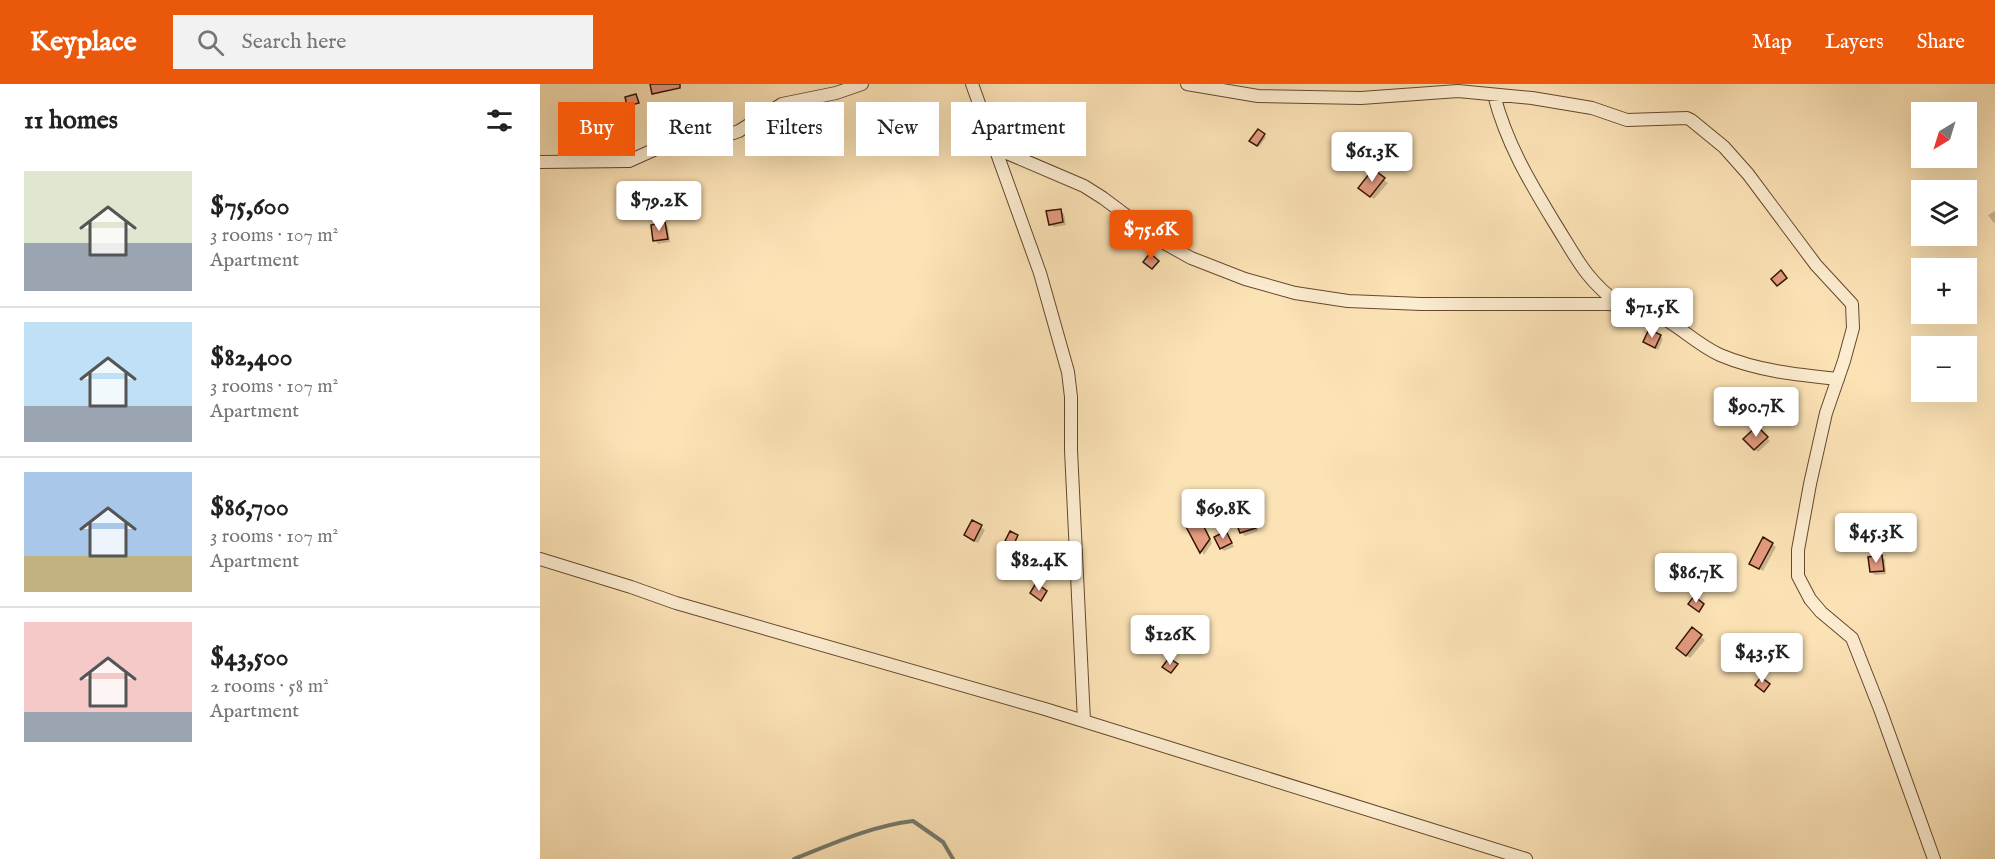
<!DOCTYPE html>
<meta charset="utf-8">
<style>
:root{--surface:#fff;--page:#f2f2f2;--text:#222;--muted:#767676;--line:#e0e0e0;--accent:#ea580c}
body{margin:0;font-family:"IM FELL English",serif;background:var(--page);color:var(--text);height:100vh;display:flex;flex-direction:column;font-size:22px;white-space:nowrap}
*{box-sizing:border-box;margin:0}
p{font-size:20px;color:var(--muted)}
.icon{flex:none;width:33px;height:33px;fill:none;stroke:currentColor;stroke-width:2;stroke-linecap:round;stroke-linejoin:round}
.map{position:relative;flex:1;overflow:hidden}
.details{display:flex;flex-direction:column;background:var(--surface);width:540px}
.details>*{flex:none}
.top-card{position:absolute;left:18px;top:18px;width:570px;height:54px;display:flex;gap:12px}
.needle{width:39px;rotate:218deg}
.tools{position:absolute;left:1371px;top:18px;display:grid;gap:12px}
.tools a{display:grid;place-items:center;width:66px;height:66px;border-radius:0px;background:var(--surface);box-shadow:0 6px 24px #0002;font-size:30px}
.price{position:absolute;translate:-50% -51px;padding:0 14px;border-radius:6px;background:#fff;color:#222;font-size:20px;line-height:39px;filter:drop-shadow(0 2px 3px #0008)}
.price::after{content:'';position:absolute;left:50%;top:36px;width:18px;height:14px;margin-left:-9px;background:inherit;clip-path:polygon(0 0,100% 0,50% 100%)}
.price.current{background:var(--accent);color:#fff}
ul{padding:0;list-style:none}
li{display:flex;align-items:center;gap:18px;height:150px;padding:0 24px}
li+li{border-top:2px solid var(--line)}
li span{display:grid;place-items:center;flex:none;width:168px;height:120px;border-radius:0px;color:#555}
li>.icon{margin-inline-start:auto}
span .icon{width:72px;height:72px;fill:#fffc;stroke-width:1}
li b{font-size:26px}
h2{display:flex;justify-content:space-between;align-items:center;height:72px;padding:0 24px;font-size:26px}
.tag{padding:0 21px;border-radius:0px;background:var(--surface);box-shadow:0 6px 24px #0002;font-size:21px;line-height:54px}
.tag.current{background:var(--accent);color:#fff}
header{display:flex;align-items:center;gap:36px;box-sizing:border-box;height:84px;padding:0 30px;background:var(--accent);color:#fff}
header strong{font-size:28px}
nav{display:flex;gap:33px;margin-inline-start:auto;font-size:21px}
.search{width:420px;height:54px;background:var(--page);display:flex;align-items:center;gap:15px;box-sizing:border-box;padding:0 21px;border-radius:0px;color:var(--muted);font-size:22px}
main{display:flex;flex:1;min-height:0}
.map>svg:first-child{display:block}
.shadow{fill:#0003}
.lines{fill:none;stroke-linecap:round;stroke-linejoin:round}
.stream{stroke:#747a6c;stroke-width:4}
.building{fill:#e59b81;stroke:#331500;stroke-width:1.5}
.minor-casing{stroke:#65482e;stroke-width:14}
.minor{stroke:#fdedd0;stroke-width:12}
</style>
<header>
<strong>Keyplace</strong>
<div class="search"><svg class="icon" aria-label="search" viewBox="0 0 24 24"><circle cx="10" cy="10" r="6"/><path d="M15 15l6 6"/></svg>Search here</div>
<nav><a>Map</a><a>Layers</a><a>Share</a></nav>
</header>
<main>
<section class="details">
<h2>11 homes<svg class="icon" aria-label="filters" viewBox="0 0 24 24"><path d="M4 7h16M4 17h16"/><circle cx="9" cy="7" r="2"/><circle cx="15" cy="17" r="2"/></svg></h2>
<ul>
<li><span style="background:linear-gradient(#dfe7d0 60%,#9aa5b1 0)"><svg class="icon" aria-label="home" viewBox="0 0 24 24"><path d="M3 11l9-7 9 7M6 9v11h12V9"/></svg></span><div><b>$75,600</b><p>3 rooms · 107 m²</p><p>Apartment</p></div></li>
<li><span style="background:linear-gradient(#bfe0f5 70%,#9aa5b1 0)"><svg class="icon" aria-label="home" viewBox="0 0 24 24"><path d="M3 11l9-7 9 7M6 9v11h12V9"/></svg></span><div><b>$82,400</b><p>3 rooms · 107 m²</p><p>Apartment</p></div></li>
<li><span style="background:linear-gradient(#a9c7e8 70%,#c2b280 0)"><svg class="icon" aria-label="home" viewBox="0 0 24 24"><path d="M3 11l9-7 9 7M6 9v11h12V9"/></svg></span><div><b>$86,700</b><p>3 rooms · 107 m²</p><p>Apartment</p></div></li>
<li><span style="background:linear-gradient(#f6c9c9 75%,#9aa5b1 0)"><svg class="icon" aria-label="home" viewBox="0 0 24 24"><path d="M3 11l9-7 9 7M6 9v11h12V9"/></svg></span><div><b>$43,500</b><p>2 rooms · 58 m²</p><p>Apartment</p></div></li>
</ul>
</section>
<div class="map">
<svg width="1455" height="775" viewBox="0 0 1455 775">
<rect width="100%" height="100%" fill="#fce3b6"/>
<filter id="stains"><feTurbulence type="fractalNoise" baseFrequency=".00333" numOctaves="4"/><feColorMatrix values="0 0 0 0 .2 0 0 0 0 .09 0 0 0 0 .02 0 0 0 .5 -.17"/></filter>
<radialGradient id="worn" r=".72"><stop offset=".6" stop-color="#630" stop-opacity="0"/><stop offset="1" stop-color="#630" stop-opacity=".3"/></radialGradient>
<path class="shadow" d="M 718,47 L 726,53 L 719,63 L 711,57 Z
M 833,87 L 848,99 L 834,115 L 823,107 Z
M 520,127 L 524,130 L 526,141 L 514,143 L 510,140 Z
M 1455,127 L 1455,138 L 1454,139 L 1448,131 Z
M 125,140 L 128,143 L 130,158 L 118,160 L 115,156 Z
M 1120,252 L 1123,255 L 1118,266 L 1105,258 Z
M 1217,344 L 1230,357 L 1218,368 L 1205,355 Z
M 711,432 L 714,436 L 718,447 L 705,452 L 701,448 Z
M 661,436 L 672,459 L 664,471 L 646,439 Z
M 433,438 L 445,446 L 438,459 L 429,454 Z
M 686,449 L 694,463 L 684,467 L 681,464 Z
M 1224,455 L 1236,463 L 1223,487 L 1211,479 Z
M 1341,473 L 1345,476 L 1346,490 L 1335,491 L 1331,488 Z
M 1152,545 L 1165,556 L 1150,574 L 1142,567 Z"/>
<g class="lines">
<path class="stream" d="M 254,775 C 292,760 331,742 373,737 L 403,758 L 413,775"/>
</g>
<path class="building" d="M 110,0 L 140,0 L 140,4 L 112,10 Z
M 96,10 L 99,19 L 87,22 L 85,13 Z
M 718,45 L 725,50 L 717,62 L 709,57 Z
M 833,85 L 845,94 L 830,113 L 818,104 Z
M 521,125 L 523,138 L 509,141 L 506,127 Z
M 125,138 L 128,155 L 113,157 L 111,141 Z
M 610,169 L 619,177 L 612,185 L 603,178 Z
M 1241,186 L 1247,194 L 1237,202 L 1231,195 Z
M 1109,245 L 1121,251 L 1115,264 L 1103,258 Z
M 1217,342 L 1228,353 L 1214,366 L 1203,355 Z
M 711,430 L 716,444 L 700,449 L 695,436 Z
M 658,431 L 670,455 L 660,469 L 644,439 Z
M 432,436 L 442,441 L 434,457 L 424,451 Z
M 470,447 L 478,451 L 474,460 L 465,457 Z
M 686,447 L 692,459 L 680,465 L 674,453 Z
M 1223,453 L 1233,459 L 1219,485 L 1209,480 Z
M 1342,471 L 1344,487 L 1330,488 L 1328,473 Z
M 496,499 L 507,507 L 501,517 L 490,509 Z
M 1154,512 L 1164,520 L 1159,528 L 1148,520 Z
M 1152,543 L 1162,551 L 1146,572 L 1136,564 Z
M 629,574 L 638,580 L 631,589 L 622,583 Z
M 1221,593 L 1230,600 L 1224,608 L 1215,601 Z"/>
<g class="lines">
<g class="minor-casing">
<path id="minor" d="M 432,0 L 500,189 L 528,288 L 531,313 L 531,366 L 544,637
M 647,0 L 718,12 L 821,14 L 918,7 L 992,14 L 1052,24 L 1087,36 L 1147,34 L 1151,36 L 1184,63 L 1208,90 L 1276,181 L 1312,220 L 1313,244 L 1304,277 L 1286,329 L 1270,400 L 1258,466 L 1258,492 L 1270,515 L 1281,528 L 1312,554 L 1340,625 L 1394,775
M 954,11 C 966,58 989,97 1014,138 C 1036,173 1045,195 1079,220
M 455,64 L 544,102 L 563,114 L 619,156 L 651,174 L 705,195 L 755,209 L 808,217 L 881,220 L 1067,220 C 1081,221 1096,222 1109,227 C 1135,237 1155,260 1180,271 C 1218,287 1258,291 1298,295
M 0,78 L 89,77 L 118,64 L 185,52 L 199,47 L 242,20 L 296,9 L 322,0
M 0,475 L 91,503 L 136,519 L 505,625 L 986,775"/>
</g>
<use href="#minor" class="minor"/>
</g>
<rect width="100%" height="100%" filter="url(#stains)"/>
<rect width="100%" height="100%" fill="url(#worn)"/>
</svg>
<div class="tools">
<a><svg class="needle" viewBox="-14 -14 28 28"><path d="M0-13l5 13h-10z" fill="#e53935"/><path d="M0 13l5-13h-10z" fill="#767676"/></svg></a>
<a><svg class="icon" aria-label="layers" viewBox="0 0 24 24"><path d="M12 4l9 5-9 5-9-5zM3 14l9 5 9-5"/></svg></a>
<a>+</a>
<a>−</a>
</div>
<b class="price" style="left:832px;top:99px">$61.3K</b>
<b class="price" style="left:119px;top:148px">$79.2K</b>
<b class="price current" style="left:611px;top:177px">$75.6K</b>
<b class="price" style="left:1112px;top:255px">$71.5K</b>
<b class="price" style="left:1216px;top:354px">$90.7K</b>
<b class="price" style="left:683px;top:456px">$69.8K</b>
<b class="price" style="left:1336px;top:480px">$45.3K</b>
<b class="price" style="left:499px;top:508px">$82.4K</b>
<b class="price" style="left:1156px;top:520px">$86.7K</b>
<b class="price" style="left:630px;top:582px">$126K</b>
<b class="price" style="left:1222px;top:600px">$43.5K</b>
<div class="top-card">
<a class="tag current">Buy</a>
<a class="tag">Rent</a>
<a class="tag">Filters</a>
<a class="tag">New</a>
<a class="tag">Apartment</a>
</div>
</div>
</main>
